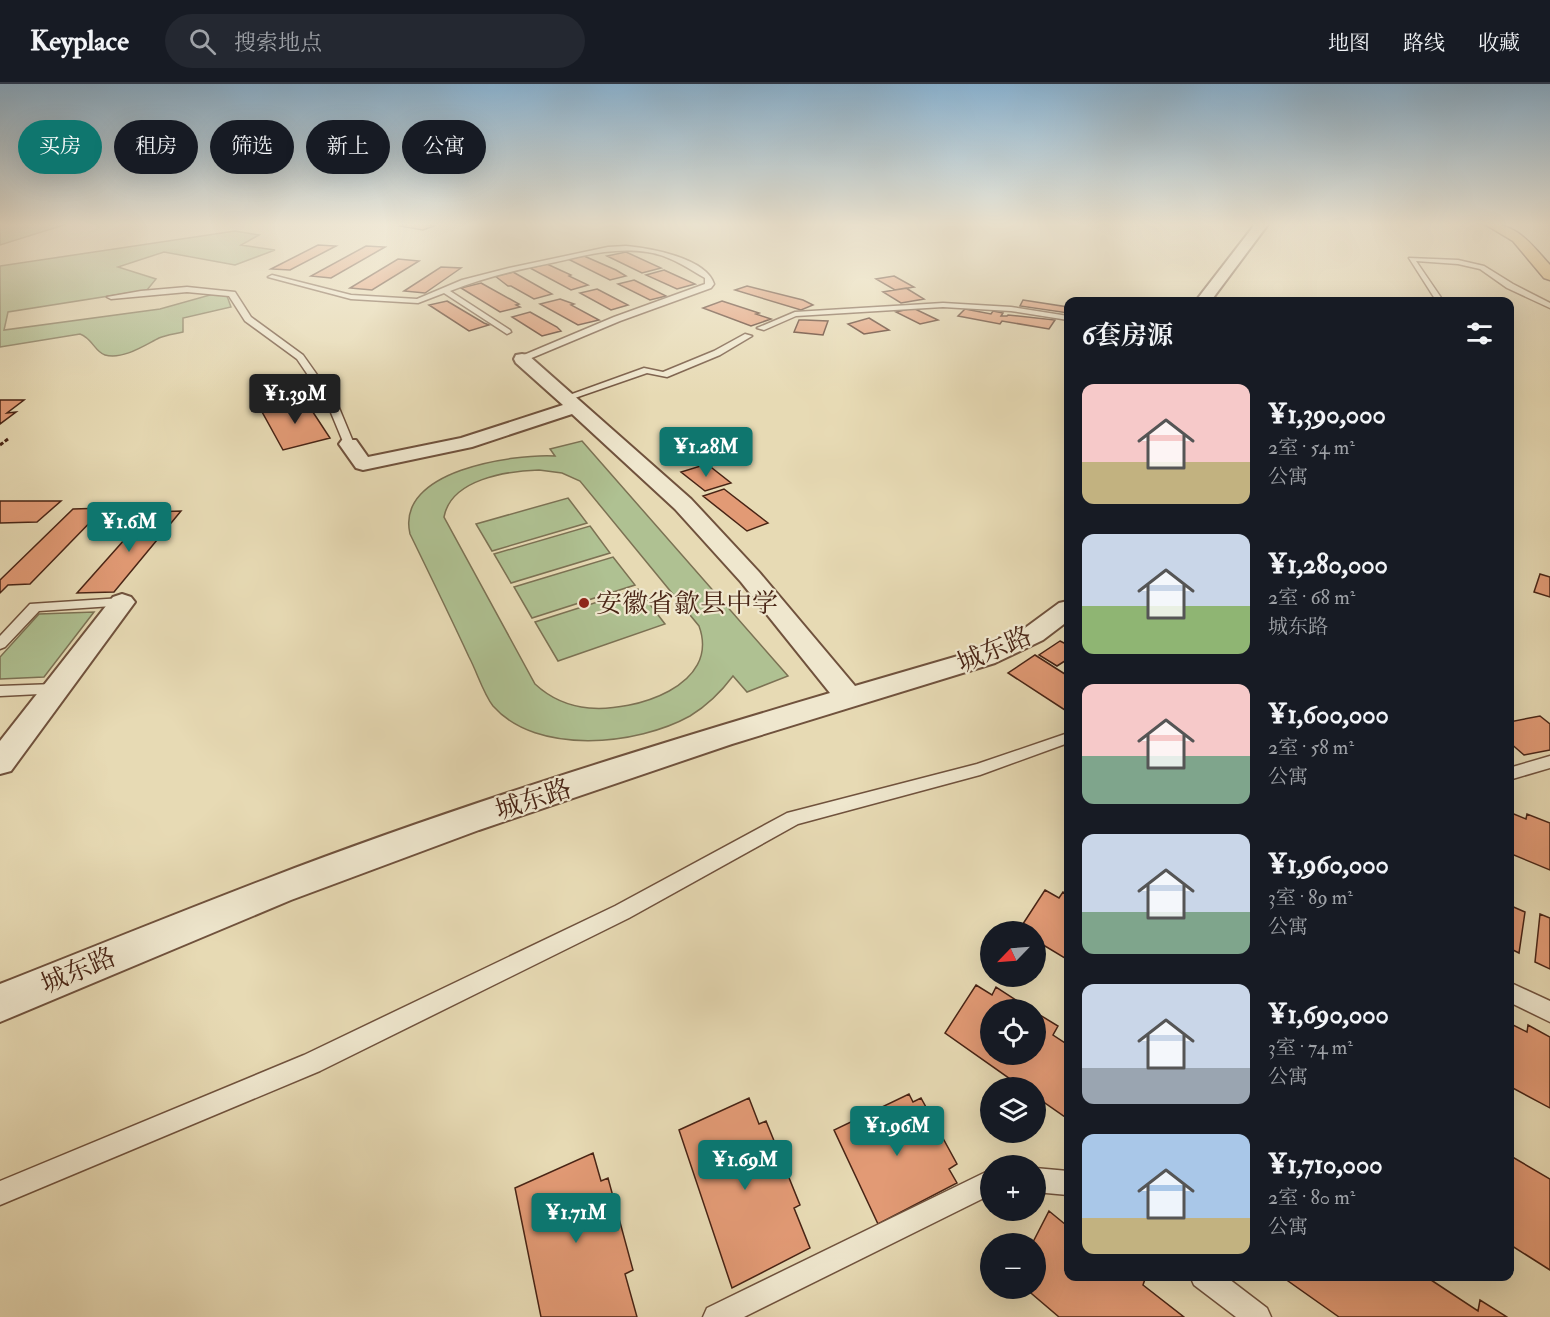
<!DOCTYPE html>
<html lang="zh">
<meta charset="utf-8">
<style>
:root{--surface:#171b24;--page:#242831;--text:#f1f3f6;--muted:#9ea1a6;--line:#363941;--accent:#0f766e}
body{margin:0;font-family:"IM FELL Double Pica","Noto Serif SC",serif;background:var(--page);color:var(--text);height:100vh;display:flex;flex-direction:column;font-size:22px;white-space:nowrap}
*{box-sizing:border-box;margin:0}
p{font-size:20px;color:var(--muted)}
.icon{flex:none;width:33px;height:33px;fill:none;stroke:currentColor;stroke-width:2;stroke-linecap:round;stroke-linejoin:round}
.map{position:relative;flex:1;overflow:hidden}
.drawer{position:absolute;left:1064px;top:213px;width:450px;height:984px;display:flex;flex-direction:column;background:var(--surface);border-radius:12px;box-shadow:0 6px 24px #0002}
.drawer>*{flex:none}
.hud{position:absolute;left:18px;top:36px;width:570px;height:54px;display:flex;gap:12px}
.needle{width:39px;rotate:245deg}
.fabs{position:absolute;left:980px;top:837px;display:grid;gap:12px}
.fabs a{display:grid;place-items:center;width:66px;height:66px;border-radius:50%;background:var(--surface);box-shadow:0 6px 24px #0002;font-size:30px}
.price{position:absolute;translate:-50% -51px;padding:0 14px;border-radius:6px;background:var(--accent);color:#fff;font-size:20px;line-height:39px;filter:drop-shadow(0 2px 3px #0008)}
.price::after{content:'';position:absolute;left:50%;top:36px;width:18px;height:14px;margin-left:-9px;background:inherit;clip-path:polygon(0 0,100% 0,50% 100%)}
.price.active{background:#222;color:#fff}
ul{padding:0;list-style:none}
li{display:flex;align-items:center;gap:18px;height:150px;padding:0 18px}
li span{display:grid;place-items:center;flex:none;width:168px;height:120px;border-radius:12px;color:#555}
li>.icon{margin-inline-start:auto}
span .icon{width:72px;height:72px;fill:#fffc;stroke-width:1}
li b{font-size:26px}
h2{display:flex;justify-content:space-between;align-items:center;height:72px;padding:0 18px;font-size:26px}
.pill{padding:0 21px;border-radius:27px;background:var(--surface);box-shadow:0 6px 24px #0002;font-size:21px;line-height:54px}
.pill.active{background:var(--accent);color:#fff}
header{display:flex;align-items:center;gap:36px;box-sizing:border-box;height:84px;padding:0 30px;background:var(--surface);border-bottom:2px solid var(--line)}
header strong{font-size:28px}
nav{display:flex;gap:33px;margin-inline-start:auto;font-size:21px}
.search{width:420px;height:54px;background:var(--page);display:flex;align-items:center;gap:15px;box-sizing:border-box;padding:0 21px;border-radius:33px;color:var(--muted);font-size:22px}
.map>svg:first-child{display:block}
.green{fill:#afc192;stroke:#7c7254;stroke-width:1.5;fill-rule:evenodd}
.building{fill:#e29a75;stroke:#482415;stroke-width:1.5}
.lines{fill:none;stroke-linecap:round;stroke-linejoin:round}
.service-casing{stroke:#70523d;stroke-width:3}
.minor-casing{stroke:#70523d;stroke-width:4}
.primary-casing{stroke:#482415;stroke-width:3}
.path{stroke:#482415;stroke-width:3;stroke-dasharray:4 2;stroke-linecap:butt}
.service{fill:#efe7ce;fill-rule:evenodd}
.minor{fill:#efe7ce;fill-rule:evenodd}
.primary{fill:#e4bd7a;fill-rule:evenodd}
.poi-dot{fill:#8f2418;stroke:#efe7ce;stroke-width:2}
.labels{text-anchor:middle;stroke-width:4.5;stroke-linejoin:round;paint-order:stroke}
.poi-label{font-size:26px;fill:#482415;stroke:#efe7ce;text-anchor:start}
.street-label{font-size:26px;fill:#482415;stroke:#efe7ce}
</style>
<header>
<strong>Keyplace</strong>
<div class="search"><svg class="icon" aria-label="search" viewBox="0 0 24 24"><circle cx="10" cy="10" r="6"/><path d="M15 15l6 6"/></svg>搜索地点</div>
<nav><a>地图</a><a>路线</a><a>收藏</a></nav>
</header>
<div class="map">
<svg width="1550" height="1233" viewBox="0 0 1550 1233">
<rect width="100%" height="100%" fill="#e7dab4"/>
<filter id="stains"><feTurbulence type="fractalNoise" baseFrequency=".00333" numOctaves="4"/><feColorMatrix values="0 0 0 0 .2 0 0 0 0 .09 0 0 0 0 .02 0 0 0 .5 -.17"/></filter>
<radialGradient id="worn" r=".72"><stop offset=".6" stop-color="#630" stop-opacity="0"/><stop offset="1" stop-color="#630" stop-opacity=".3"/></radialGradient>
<path class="green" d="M 0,139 L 70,139 L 0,161 Z
M 235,147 L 259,151 L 241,161 L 275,166 L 235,181 L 164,168 L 118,183 L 156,195 L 147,206 L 8,228 L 4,246 L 160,225 L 217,209 L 227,212 L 231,223 L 183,234 L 183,248 C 175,250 166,251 159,254 C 145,261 123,276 105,271 C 95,268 92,254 80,250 L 0,263 L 0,182 Z
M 582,357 L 788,592 L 747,608 L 733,592 C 721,608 708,621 690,632 C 638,661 537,672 493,622 C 483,609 477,588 469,573 C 450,532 430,491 410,450 C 395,386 513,370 555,372 L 550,365 ZM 539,386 L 562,389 L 580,397 L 699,542 C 721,602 634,628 589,624 C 568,622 550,614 535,600 L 444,433 C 451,395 507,387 539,386 Z
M 568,414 L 587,439 L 492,467 L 476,440 Z
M 590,442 L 610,469 L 511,499 L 494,470 Z
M 613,473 L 635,501 L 532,534 L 514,503 Z
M 638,505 L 665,540 L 558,577 L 535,538 Z
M 94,528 L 44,593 L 0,595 L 0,573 L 39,530 Z"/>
<path class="building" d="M 407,139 L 416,139 L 434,142 L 423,146 L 400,142 Z
M 318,161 L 336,162 L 290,186 L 271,185 Z
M 366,162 L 385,163 L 331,194 L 311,192 Z
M 626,168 L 661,184 L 642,189 L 607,172 Z
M 584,172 L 616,186 L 626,192 L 610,196 L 568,175 Z
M 398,175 L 419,177 L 372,206 L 350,204 Z
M 547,180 L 571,191 L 569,192 L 588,201 L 571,206 L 530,184 Z
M 441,183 L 461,184 L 425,209 L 404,207 Z
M 664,186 L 695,200 L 677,205 L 646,191 Z
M 513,188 L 552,210 L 534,215 L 511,202 L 508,202 L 495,192 Z
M 894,192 L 914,203 L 895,206 L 876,195 Z
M 634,196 L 666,212 L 650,216 L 618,200 Z
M 481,199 L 519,220 L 516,221 L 520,223 L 500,228 L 461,204 Z
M 747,202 L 803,216 L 813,221 L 801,226 L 735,206 Z
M 906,204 L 924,215 L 901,219 L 883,208 Z
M 597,205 L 628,221 L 611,226 L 580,209 Z
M 560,215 L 574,220 L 571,221 L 599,236 L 578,241 L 540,220 Z
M 1023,216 L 1068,223 L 1068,229 L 1020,222 Z
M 447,217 L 484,239 L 489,241 L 469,247 L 429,221 Z
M 722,217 L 759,229 L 756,230 L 771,235 L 751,242 L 703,224 Z
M 913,224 L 938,236 L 920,240 L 896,228 Z
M 965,225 L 991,230 L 993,227 L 1003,229 L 1001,232 L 1007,232 L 1008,231 L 1055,236 L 1049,245 L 1002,237 L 1000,240 L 958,232 Z
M 530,228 L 557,243 L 561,247 L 542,252 L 512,233 Z
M 869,234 L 889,246 L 864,250 L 848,240 Z
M 799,236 L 805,236 L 828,237 L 823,251 L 794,248 Z
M 0,316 L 24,316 L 7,329 L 16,328 L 0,340 Z
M 305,316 L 330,354 L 283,366 L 261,326 Z
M 707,380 L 731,399 L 705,407 L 681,388 Z
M 724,405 L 768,439 L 747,447 L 703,412 Z
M 0,417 L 61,417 L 37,438 L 0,439 Z
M 104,424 L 30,500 L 8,501 L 0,509 L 0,496 L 73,425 Z
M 181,427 L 114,508 L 77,509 L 149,428 Z
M 1540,490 L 1550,493 L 1550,513 L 1534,508 Z
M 1060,557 L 1068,561 L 1068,575 L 1057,582 L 1039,571 Z
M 1035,571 L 1068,592 L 1068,628 L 1008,589 Z
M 1540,632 L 1550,640 L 1550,666 L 1524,671 L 1509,658 L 1509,638 Z
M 1509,728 L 1526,735 L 1527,730 L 1550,739 L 1550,786 L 1509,769 Z
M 1045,806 L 1059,814 L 1063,808 L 1068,811 L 1068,876 L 1035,856 L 1035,848 L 1019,846 Z
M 1509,821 L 1525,828 L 1519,869 L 1509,864 Z
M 1540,830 L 1550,834 L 1550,885 L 1535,878 Z
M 976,901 L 992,911 L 996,903 L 1019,918 L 1015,926 L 990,926 L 990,970 L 1035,970 L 1035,928 L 1058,942 L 1053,951 L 1068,961 L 1068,1035 L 1035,1012 L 1035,1004 L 1023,1004 L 945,949 Z
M 1509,939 L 1527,948 L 1528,941 L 1550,953 L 1550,1024 L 1509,1002 Z
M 909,1010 L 913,1018 L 921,1014 L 957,1080 L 949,1085 L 957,1099 L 878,1140 L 834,1046 Z
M 749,1014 L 759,1040 L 766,1037 L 800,1121 L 794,1124 L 810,1164 L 732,1204 L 679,1046 Z
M 593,1069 L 601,1097 L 608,1094 L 633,1186 L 625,1190 L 637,1233 L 541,1233 L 515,1104 Z
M 1509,1071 L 1550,1095 L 1550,1186 L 1509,1160 Z
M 1049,1127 L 1066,1141 L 1068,1138 L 1068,1192 L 1146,1192 L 1143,1201 L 1184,1233 L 1059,1233 L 1025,1204 L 1035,1204 L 1035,1160 L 1032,1160 Z
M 1281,1192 L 1431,1192 L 1431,1196 L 1478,1227 L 1480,1216 L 1507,1233 L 1339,1233 Z"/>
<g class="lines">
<g class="service-casing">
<path id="service" d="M 626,162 C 650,164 706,174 714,200 L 711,204 L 620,237 L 522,278 L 519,277 L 519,273 L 614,233 L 705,200 L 705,194 C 686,183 669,171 647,168 C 616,163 586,171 556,178 C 520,185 484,193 450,207 L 510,246 L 511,248 L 507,250 L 444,209 L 418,219 L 351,215 L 268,193 L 272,191 L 351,211 L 417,215 L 462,196 L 509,184 L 608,163 Z
M 1409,174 L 1458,176 L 1484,182 L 1513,200 L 1550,219 L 1550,224 L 1507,204 L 1480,185 L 1458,180 L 1416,177 L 1444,218 L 1437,218 Z
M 187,203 L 235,208 L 251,233 L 303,271 L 337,319 L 354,360 L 353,362 L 344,360 L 327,319 L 297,275 L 245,237 L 229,212 L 187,208 L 111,215 L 107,213 L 141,207 Z
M 943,219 L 1011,223 L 1068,232 L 1068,236 L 1011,227 L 943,223 L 796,232 L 764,246 L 757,244 L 795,228 Z
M 745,250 L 752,252 L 720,271 L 667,293 L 647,289 L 569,316 L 561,314 L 644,284 L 663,288 L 714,267 Z
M 122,514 L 127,515 L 129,518 L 127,521 L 39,527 L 5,563 L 0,565 L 0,552 L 30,520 Z
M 55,600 L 60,601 L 62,605 L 60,609 L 0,612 L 0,602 Z
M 1068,649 L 1068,659 L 980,691 L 798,740 L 629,834 L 320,987 L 0,1121 L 0,1097 L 304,971 L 615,822 L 787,729 L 977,680 Z
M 1550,672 L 1550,684 L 1509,696 L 1509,684 Z
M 1509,898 L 1550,917 L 1550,938 L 1509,918 Z
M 1035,1084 L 1068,1087 L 1068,1111 L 1035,1108 Z
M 990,1086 L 990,1111 L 744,1233 L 703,1233 L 707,1224 Z
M 1190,1192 L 1225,1192 L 1267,1224 L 1271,1233 L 1236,1233 L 1194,1201 Z"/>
</g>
<g class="minor-casing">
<path id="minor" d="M 1256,139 L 1269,139 L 1210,218 L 1195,218 Z
M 522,270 L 528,271 L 691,415 L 759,488 L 855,602 L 975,567 L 1025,544 L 1059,519 L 1068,517 L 1068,537 L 1043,556 L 995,579 L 732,660 L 479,746 L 291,816 L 0,938 L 0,900 C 89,865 177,829 266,795 C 450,724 641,665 830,609 L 741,498 L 675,425 L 572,330 L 472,363 L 363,386 L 356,384 L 339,360 L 342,356 L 356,356 L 368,373 L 461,354 L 563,321 L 516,279 L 514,275 L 516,271 Z
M 122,510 L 131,513 L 135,518 L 11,687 L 0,690 L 0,657 L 113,513 Z"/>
</g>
<g class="primary-casing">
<path id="primary" d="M 1483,139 C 1517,139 1529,158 1550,181 L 1550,196 L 1544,194 L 1513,157 Z"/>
</g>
<path class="path" d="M 0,361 L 8,355"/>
<use href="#service" class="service"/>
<use href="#minor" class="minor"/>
<use href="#primary" class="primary"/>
</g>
<linearGradient id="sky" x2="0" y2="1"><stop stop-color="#8ab5d5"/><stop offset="0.45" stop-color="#f4eedd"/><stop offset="1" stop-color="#f4eedd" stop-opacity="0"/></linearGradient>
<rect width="1550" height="312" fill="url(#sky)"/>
<circle class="poi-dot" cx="584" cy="519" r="6"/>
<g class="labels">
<g class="poi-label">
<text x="596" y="528">安徽省歙县中学</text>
</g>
<g class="street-label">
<text transform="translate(994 565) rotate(-23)" y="9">城东路</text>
<text transform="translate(533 715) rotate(-18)" y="9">城东路</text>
<text transform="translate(78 886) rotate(-23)" y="9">城东路</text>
</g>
</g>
<rect width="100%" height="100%" filter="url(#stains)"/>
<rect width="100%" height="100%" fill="url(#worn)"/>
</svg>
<div class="fabs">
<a><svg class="needle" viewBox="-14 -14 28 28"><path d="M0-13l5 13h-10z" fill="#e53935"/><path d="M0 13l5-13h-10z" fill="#9ea1a6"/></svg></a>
<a><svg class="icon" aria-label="locate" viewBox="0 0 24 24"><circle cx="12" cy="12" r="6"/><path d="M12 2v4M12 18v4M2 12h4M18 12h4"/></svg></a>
<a><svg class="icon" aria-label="layers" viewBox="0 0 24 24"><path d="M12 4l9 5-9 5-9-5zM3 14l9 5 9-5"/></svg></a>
<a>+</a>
<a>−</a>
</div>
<b class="price active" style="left:295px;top:341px">¥1.39M</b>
<b class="price" style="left:706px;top:394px">¥1.28M</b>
<b class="price" style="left:129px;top:469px">¥1.6M</b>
<b class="price" style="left:897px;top:1073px">¥1.96M</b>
<b class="price" style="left:745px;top:1107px">¥1.69M</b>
<b class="price" style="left:576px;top:1160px">¥1.71M</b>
<div class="hud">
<a class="pill active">买房</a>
<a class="pill">租房</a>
<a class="pill">筛选</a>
<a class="pill">新上</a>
<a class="pill">公寓</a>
</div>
<section class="drawer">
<h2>6套房源<svg class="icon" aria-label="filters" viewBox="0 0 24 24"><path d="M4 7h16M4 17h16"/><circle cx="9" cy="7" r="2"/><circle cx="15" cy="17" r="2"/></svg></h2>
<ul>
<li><span style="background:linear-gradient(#f6c9c9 65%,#c2b280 0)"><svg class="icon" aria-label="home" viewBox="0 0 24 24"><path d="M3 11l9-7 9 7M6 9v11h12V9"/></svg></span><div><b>¥1,390,000</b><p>2室 · 54 m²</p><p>公寓</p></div></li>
<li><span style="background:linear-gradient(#c9d6e8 60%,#8fb573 0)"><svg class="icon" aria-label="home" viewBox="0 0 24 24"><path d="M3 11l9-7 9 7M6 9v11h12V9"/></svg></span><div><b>¥1,280,000</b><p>2室 · 68 m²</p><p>城东路</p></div></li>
<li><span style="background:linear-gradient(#f6c9c9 60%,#7fa58c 0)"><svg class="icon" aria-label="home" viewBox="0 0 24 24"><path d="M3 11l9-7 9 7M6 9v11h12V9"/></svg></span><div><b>¥1,600,000</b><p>2室 · 58 m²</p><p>公寓</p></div></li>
<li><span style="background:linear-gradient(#c9d6e8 65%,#7fa58c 0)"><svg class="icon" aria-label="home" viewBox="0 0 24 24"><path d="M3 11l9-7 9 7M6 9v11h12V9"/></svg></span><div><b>¥1,960,000</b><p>3室 · 89 m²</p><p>公寓</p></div></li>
<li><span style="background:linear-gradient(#c9d6e8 70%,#9aa5b1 0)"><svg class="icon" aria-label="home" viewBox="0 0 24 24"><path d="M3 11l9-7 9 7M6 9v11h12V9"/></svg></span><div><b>¥1,690,000</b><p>3室 · 74 m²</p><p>公寓</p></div></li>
<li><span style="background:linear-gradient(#a9c7e8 70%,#c2b280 0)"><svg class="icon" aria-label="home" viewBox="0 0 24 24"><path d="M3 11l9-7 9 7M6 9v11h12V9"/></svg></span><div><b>¥1,710,000</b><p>2室 · 80 m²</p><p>公寓</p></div></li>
</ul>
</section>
</div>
